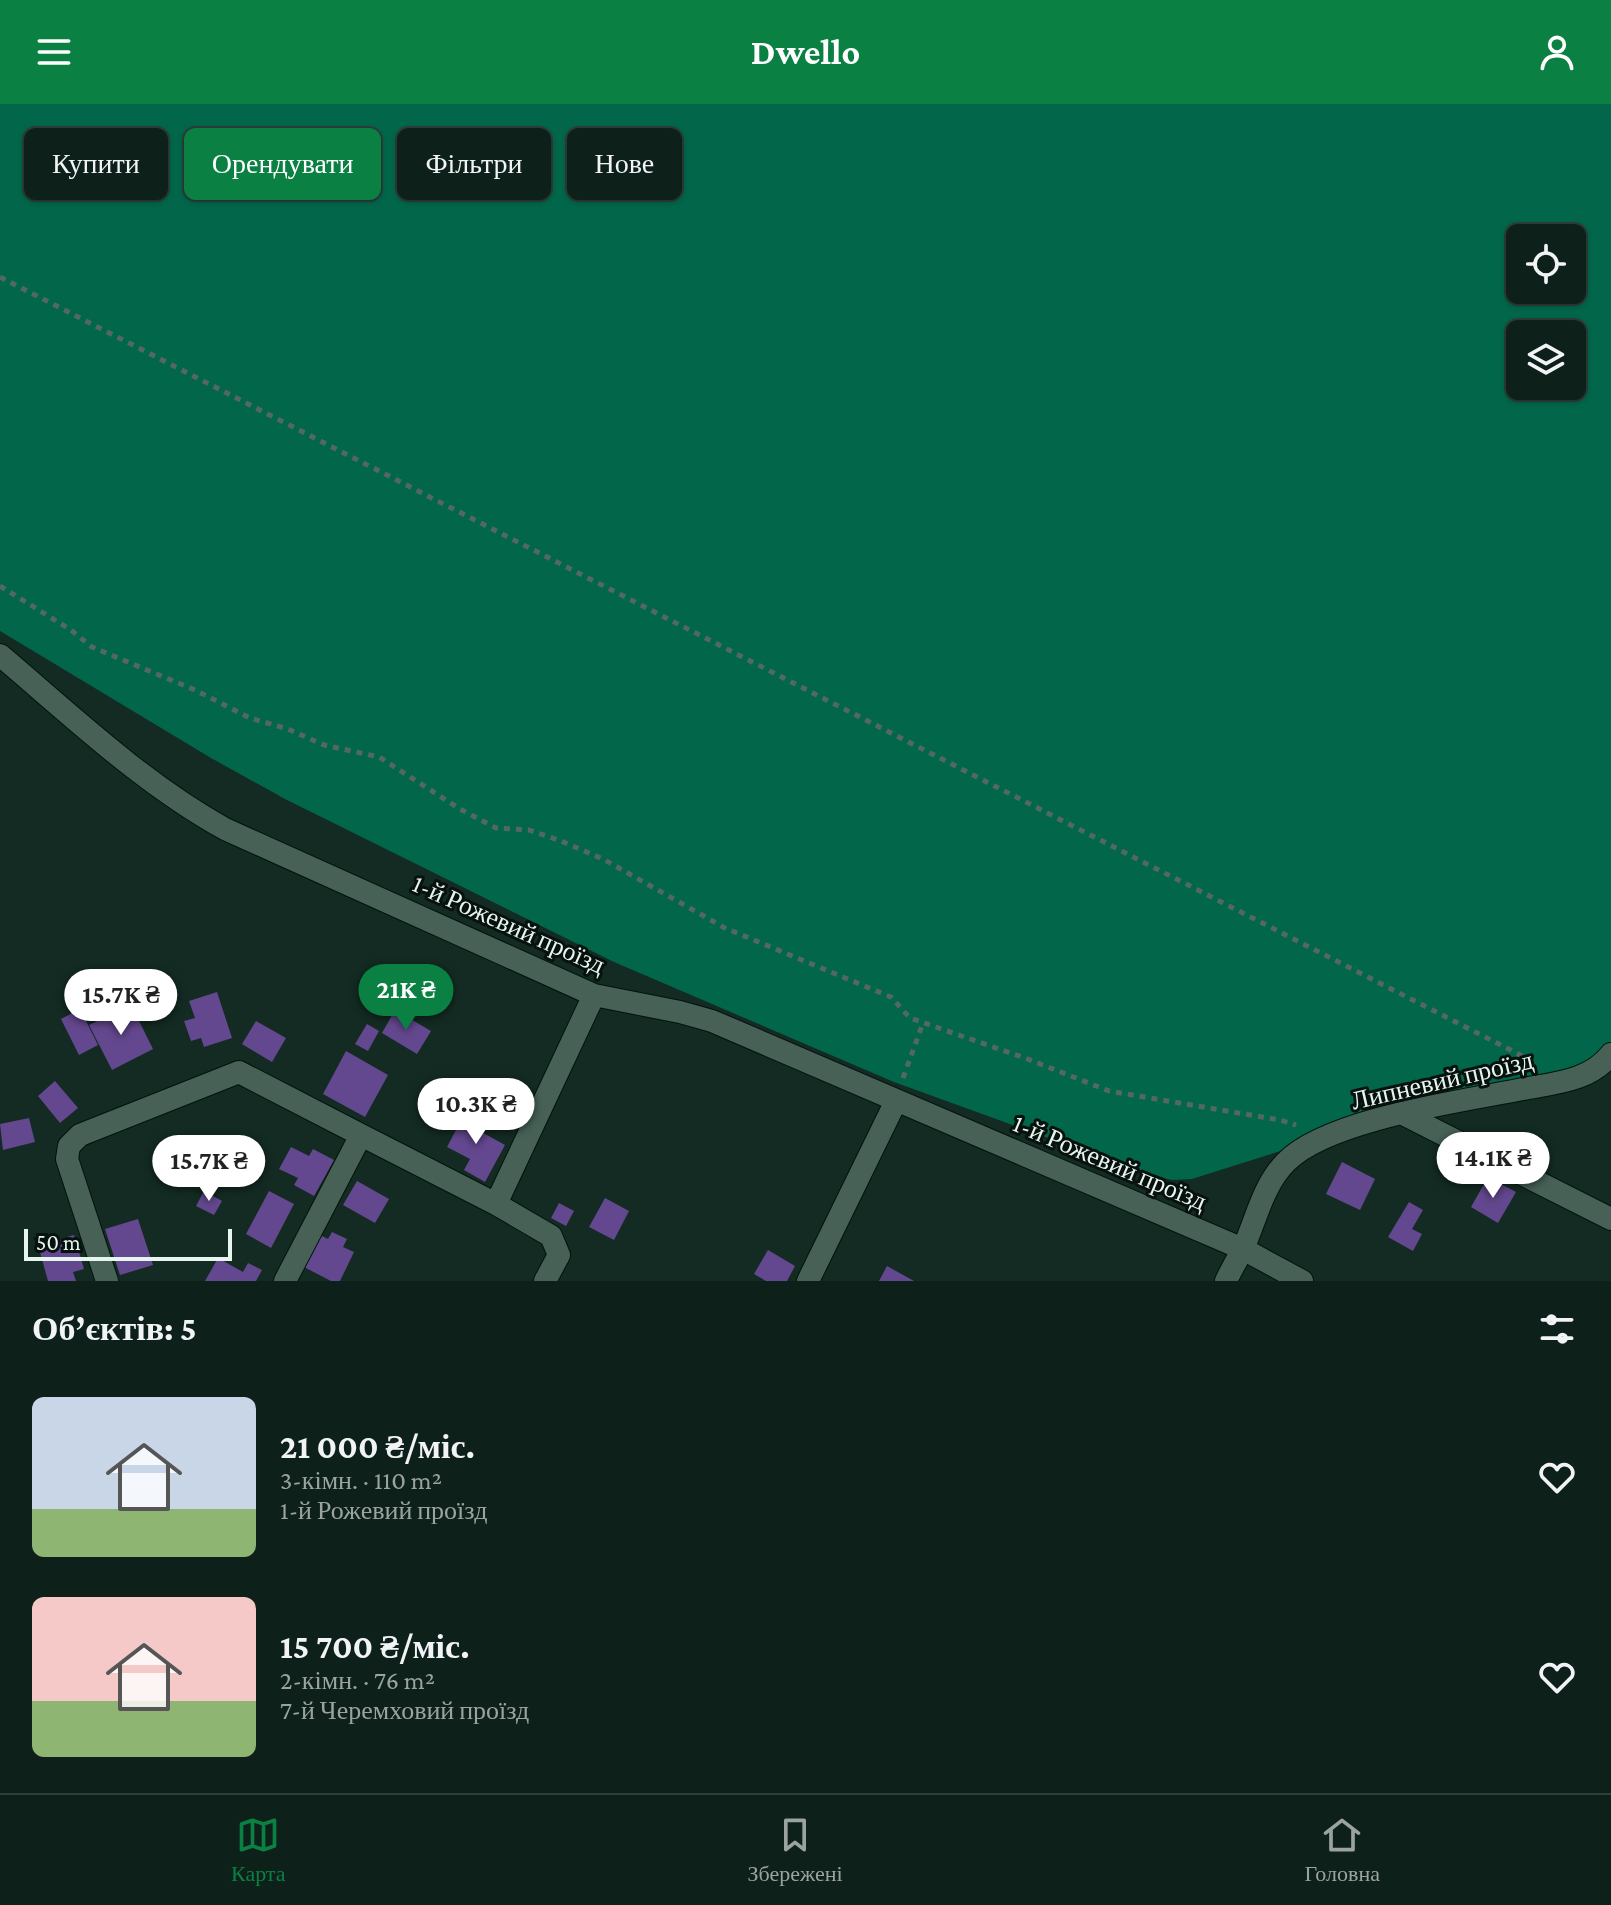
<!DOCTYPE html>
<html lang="uk">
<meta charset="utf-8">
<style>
:root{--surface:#0e201a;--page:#1c2d27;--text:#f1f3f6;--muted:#9ba3a2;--line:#2e3e39;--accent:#0b8043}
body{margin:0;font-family:"Crimson Pro",serif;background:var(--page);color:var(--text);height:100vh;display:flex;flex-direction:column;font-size:30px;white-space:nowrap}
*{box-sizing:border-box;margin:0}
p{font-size:26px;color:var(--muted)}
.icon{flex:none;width:44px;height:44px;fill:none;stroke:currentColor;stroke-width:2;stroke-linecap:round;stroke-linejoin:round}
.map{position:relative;height:1177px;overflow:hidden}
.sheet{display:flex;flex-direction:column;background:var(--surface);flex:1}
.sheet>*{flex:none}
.hud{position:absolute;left:24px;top:24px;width:800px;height:72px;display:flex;gap:16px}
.buttons{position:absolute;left:1506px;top:120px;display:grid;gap:16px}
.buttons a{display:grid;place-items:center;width:80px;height:80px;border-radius:12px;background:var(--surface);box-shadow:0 2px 6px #0004,0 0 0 2px var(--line);font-size:40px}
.scale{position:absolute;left:24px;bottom:20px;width:208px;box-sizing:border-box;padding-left:8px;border:4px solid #e7f5ef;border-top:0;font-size:22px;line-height:28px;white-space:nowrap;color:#e7f5ef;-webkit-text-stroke:6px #07110d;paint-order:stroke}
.price{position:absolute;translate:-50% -68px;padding:0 18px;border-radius:28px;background:#fff;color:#222;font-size:26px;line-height:52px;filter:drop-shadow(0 2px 4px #0008)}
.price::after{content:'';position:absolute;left:50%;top:48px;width:24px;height:18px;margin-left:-12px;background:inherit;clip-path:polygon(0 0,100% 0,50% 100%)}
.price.active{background:var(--accent);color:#fff}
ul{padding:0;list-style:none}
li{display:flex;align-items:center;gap:24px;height:200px;padding:0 32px}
li span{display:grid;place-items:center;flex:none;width:224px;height:160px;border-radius:12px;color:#555}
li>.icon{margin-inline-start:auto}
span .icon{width:96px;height:96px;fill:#fffc;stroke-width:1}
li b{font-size:34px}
h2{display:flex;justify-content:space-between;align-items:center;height:96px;padding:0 32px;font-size:34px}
.tag{padding:0 28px;border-radius:12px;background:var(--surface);box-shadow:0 2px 6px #0004,0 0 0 2px var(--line);font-size:28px;line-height:72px}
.tag.active{background:var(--accent);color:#fff}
header{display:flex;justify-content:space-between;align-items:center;height:104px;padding:0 32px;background:var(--accent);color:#fff;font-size:36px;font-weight:700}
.dock{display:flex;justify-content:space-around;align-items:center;height:112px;border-top:2px solid var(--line);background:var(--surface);font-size:22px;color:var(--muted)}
.dock a{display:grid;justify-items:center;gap:4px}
.dock .active{color:var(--accent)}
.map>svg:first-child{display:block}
.forest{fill:#02664b;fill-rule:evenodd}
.building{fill:#64488f}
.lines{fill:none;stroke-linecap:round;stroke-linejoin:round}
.street-casing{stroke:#00130c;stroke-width:24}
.path{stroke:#536860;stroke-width:5;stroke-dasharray:6 6;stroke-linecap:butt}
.street{stroke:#476156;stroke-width:22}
.labels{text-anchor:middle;stroke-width:6;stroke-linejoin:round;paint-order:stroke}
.street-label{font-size:26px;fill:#e7f5ef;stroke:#07110d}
</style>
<header><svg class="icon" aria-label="menu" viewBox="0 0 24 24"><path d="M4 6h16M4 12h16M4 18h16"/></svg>Dwello<svg class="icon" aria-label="person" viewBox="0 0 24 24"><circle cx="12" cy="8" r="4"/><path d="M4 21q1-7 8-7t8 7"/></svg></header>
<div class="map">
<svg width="1611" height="1177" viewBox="0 0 1611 1177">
<rect width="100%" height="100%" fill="#132b22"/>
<path class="forest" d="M 0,0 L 1611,0 L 1611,950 L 1604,959 L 1401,1009 L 1192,1075 L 1172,1076 L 1150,1071 L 894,978 L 614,858 L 285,695 L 211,654 L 0,527 ZM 1520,134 L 1572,134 L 1572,186 L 1520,186 ZM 1520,230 L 1572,230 L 1572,282 L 1520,282 Z"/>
<path class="building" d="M 217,888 L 232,934 L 204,943 L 201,934 L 191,937 L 184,917 L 195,914 L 189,897 Z
M 131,901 L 153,945 L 112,966 L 89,921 Z
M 80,905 L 98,941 L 79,951 L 61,915 Z
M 395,906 L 431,927 L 417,950 L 382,929 Z
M 256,917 L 286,934 L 272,958 L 242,940 Z
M 367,920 L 379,927 L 368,947 L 355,940 Z
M 346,947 L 388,971 L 365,1013 L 323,990 Z
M 55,977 L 78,1004 L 60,1019 L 38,992 Z
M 468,1003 L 484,1011 L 476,1025 L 505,1041 L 485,1078 L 464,1066 L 470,1055 L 447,1043 Z
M 29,1014 L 35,1038 L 3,1046 L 0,1020 Z
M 291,1043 L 309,1052 L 313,1045 L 334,1056 L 314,1092 L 294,1081 L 298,1074 L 279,1065 Z
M 1342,1058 L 1375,1075 L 1360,1106 L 1326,1090 Z
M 1488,1073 L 1516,1088 L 1498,1119 L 1471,1103 Z
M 357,1077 L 389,1095 L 375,1119 L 343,1101 Z
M 204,1087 L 222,1097 L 214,1111 L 196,1102 Z
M 269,1087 L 294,1100 L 271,1144 L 246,1130 Z
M 605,1094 L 629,1107 L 614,1136 L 589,1123 Z
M 1409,1098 L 1423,1106 L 1412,1125 L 1422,1130 L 1413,1147 L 1388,1133 Z
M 559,1099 L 574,1107 L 566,1122 L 551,1114 Z
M 138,1115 L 153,1161 L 120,1171 L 105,1125 Z
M 332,1128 L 347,1135 L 343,1143 L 354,1148 L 340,1177 L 331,1177 L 302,1162 L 318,1130 L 328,1135 Z
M 74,1131 L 84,1165 L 73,1168 L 76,1177 L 48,1177 L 38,1141 Z
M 768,1146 L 795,1162 L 787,1177 L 766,1177 L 754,1170 Z
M 218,1154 L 243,1168 L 248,1159 L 262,1166 L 256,1177 L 205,1177 Z
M 887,1162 L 914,1177 L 879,1177 Z"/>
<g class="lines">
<g class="street-casing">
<path id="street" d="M 0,551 C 72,612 142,679 225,725 L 594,891 L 680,908 L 712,917 L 1243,1145 L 1302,1177
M 1401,1009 L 1611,1115
M 107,1177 L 67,1055 L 69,1042 L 80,1031 L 239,968 L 361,1031
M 285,1177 L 361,1031 L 496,1100
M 545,1177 L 559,1151 L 551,1132 L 496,1100 L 594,891
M 808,1177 L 896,997
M 1226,1177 C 1231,1166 1237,1156 1243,1145 C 1256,1116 1263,1081 1286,1058 C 1328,1015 1463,997 1523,985 C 1555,979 1590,977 1611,950"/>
</g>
<path class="path" d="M 0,173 L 1532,957
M 0,482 L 71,526 L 92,543 L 195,586 L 250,614 L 288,625 L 324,641 L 379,653 L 460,705 L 496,724 L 529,726 L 561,737 L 603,755 L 725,824 L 891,893 L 910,914 L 1025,954 L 1109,987 L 1280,1016 L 1296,1021
M 903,974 L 923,919"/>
<use href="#street" class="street"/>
</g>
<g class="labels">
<g class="street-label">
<text transform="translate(509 820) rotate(24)" y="9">1-й Рожевий проїзд</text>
<text transform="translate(1442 976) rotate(-13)" y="9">Липневий проїзд</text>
<text transform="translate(1110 1058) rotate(23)" y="9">1-й Рожевий проїзд</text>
</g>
</g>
</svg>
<div class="buttons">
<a><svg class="icon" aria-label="locate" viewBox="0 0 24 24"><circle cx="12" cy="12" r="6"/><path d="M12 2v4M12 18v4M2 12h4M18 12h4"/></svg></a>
<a><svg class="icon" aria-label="layers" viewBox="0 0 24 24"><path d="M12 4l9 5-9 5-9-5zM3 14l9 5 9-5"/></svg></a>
</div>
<div class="scale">50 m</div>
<b class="price active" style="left:406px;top:928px">21K ₴</b>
<b class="price" style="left:121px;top:933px">15.7K ₴</b>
<b class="price" style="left:476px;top:1042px">10.3K ₴</b>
<b class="price" style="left:1493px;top:1096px">14.1K ₴</b>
<b class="price" style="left:209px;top:1099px">15.7K ₴</b>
<div class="hud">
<a class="tag">Купити</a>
<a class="tag active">Орендувати</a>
<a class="tag">Фільтри</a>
<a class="tag">Нове</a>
</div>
</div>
<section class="sheet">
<h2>Об’єктів: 5<svg class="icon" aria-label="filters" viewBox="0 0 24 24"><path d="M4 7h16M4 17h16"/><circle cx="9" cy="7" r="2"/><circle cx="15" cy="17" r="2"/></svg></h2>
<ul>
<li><span style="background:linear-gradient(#c9d6e8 70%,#8fb573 0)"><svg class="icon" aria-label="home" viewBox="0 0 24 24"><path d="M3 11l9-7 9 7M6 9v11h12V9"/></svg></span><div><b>21 000 ₴/міс.</b><p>3-кімн. · 110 m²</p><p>1-й Рожевий проїзд</p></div><svg class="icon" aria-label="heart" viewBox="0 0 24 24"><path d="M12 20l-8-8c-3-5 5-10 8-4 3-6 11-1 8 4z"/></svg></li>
<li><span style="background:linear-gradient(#f6c9c9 65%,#8fb573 0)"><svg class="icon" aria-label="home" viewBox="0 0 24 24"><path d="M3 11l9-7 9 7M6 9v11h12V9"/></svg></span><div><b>15 700 ₴/міс.</b><p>2-кімн. · 76 m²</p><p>7-й Черемховий проїзд</p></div><svg class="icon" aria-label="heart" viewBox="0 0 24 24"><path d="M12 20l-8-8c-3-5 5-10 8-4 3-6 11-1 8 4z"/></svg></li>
</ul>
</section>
<nav class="dock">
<a class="active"><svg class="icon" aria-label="map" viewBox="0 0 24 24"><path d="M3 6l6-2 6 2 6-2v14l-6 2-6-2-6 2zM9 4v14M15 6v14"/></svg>Карта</a>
<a><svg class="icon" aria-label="saved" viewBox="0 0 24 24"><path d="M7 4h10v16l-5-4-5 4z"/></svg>Збережені</a>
<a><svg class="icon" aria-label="home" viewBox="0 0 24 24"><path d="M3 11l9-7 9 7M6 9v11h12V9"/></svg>Головна</a>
</nav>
